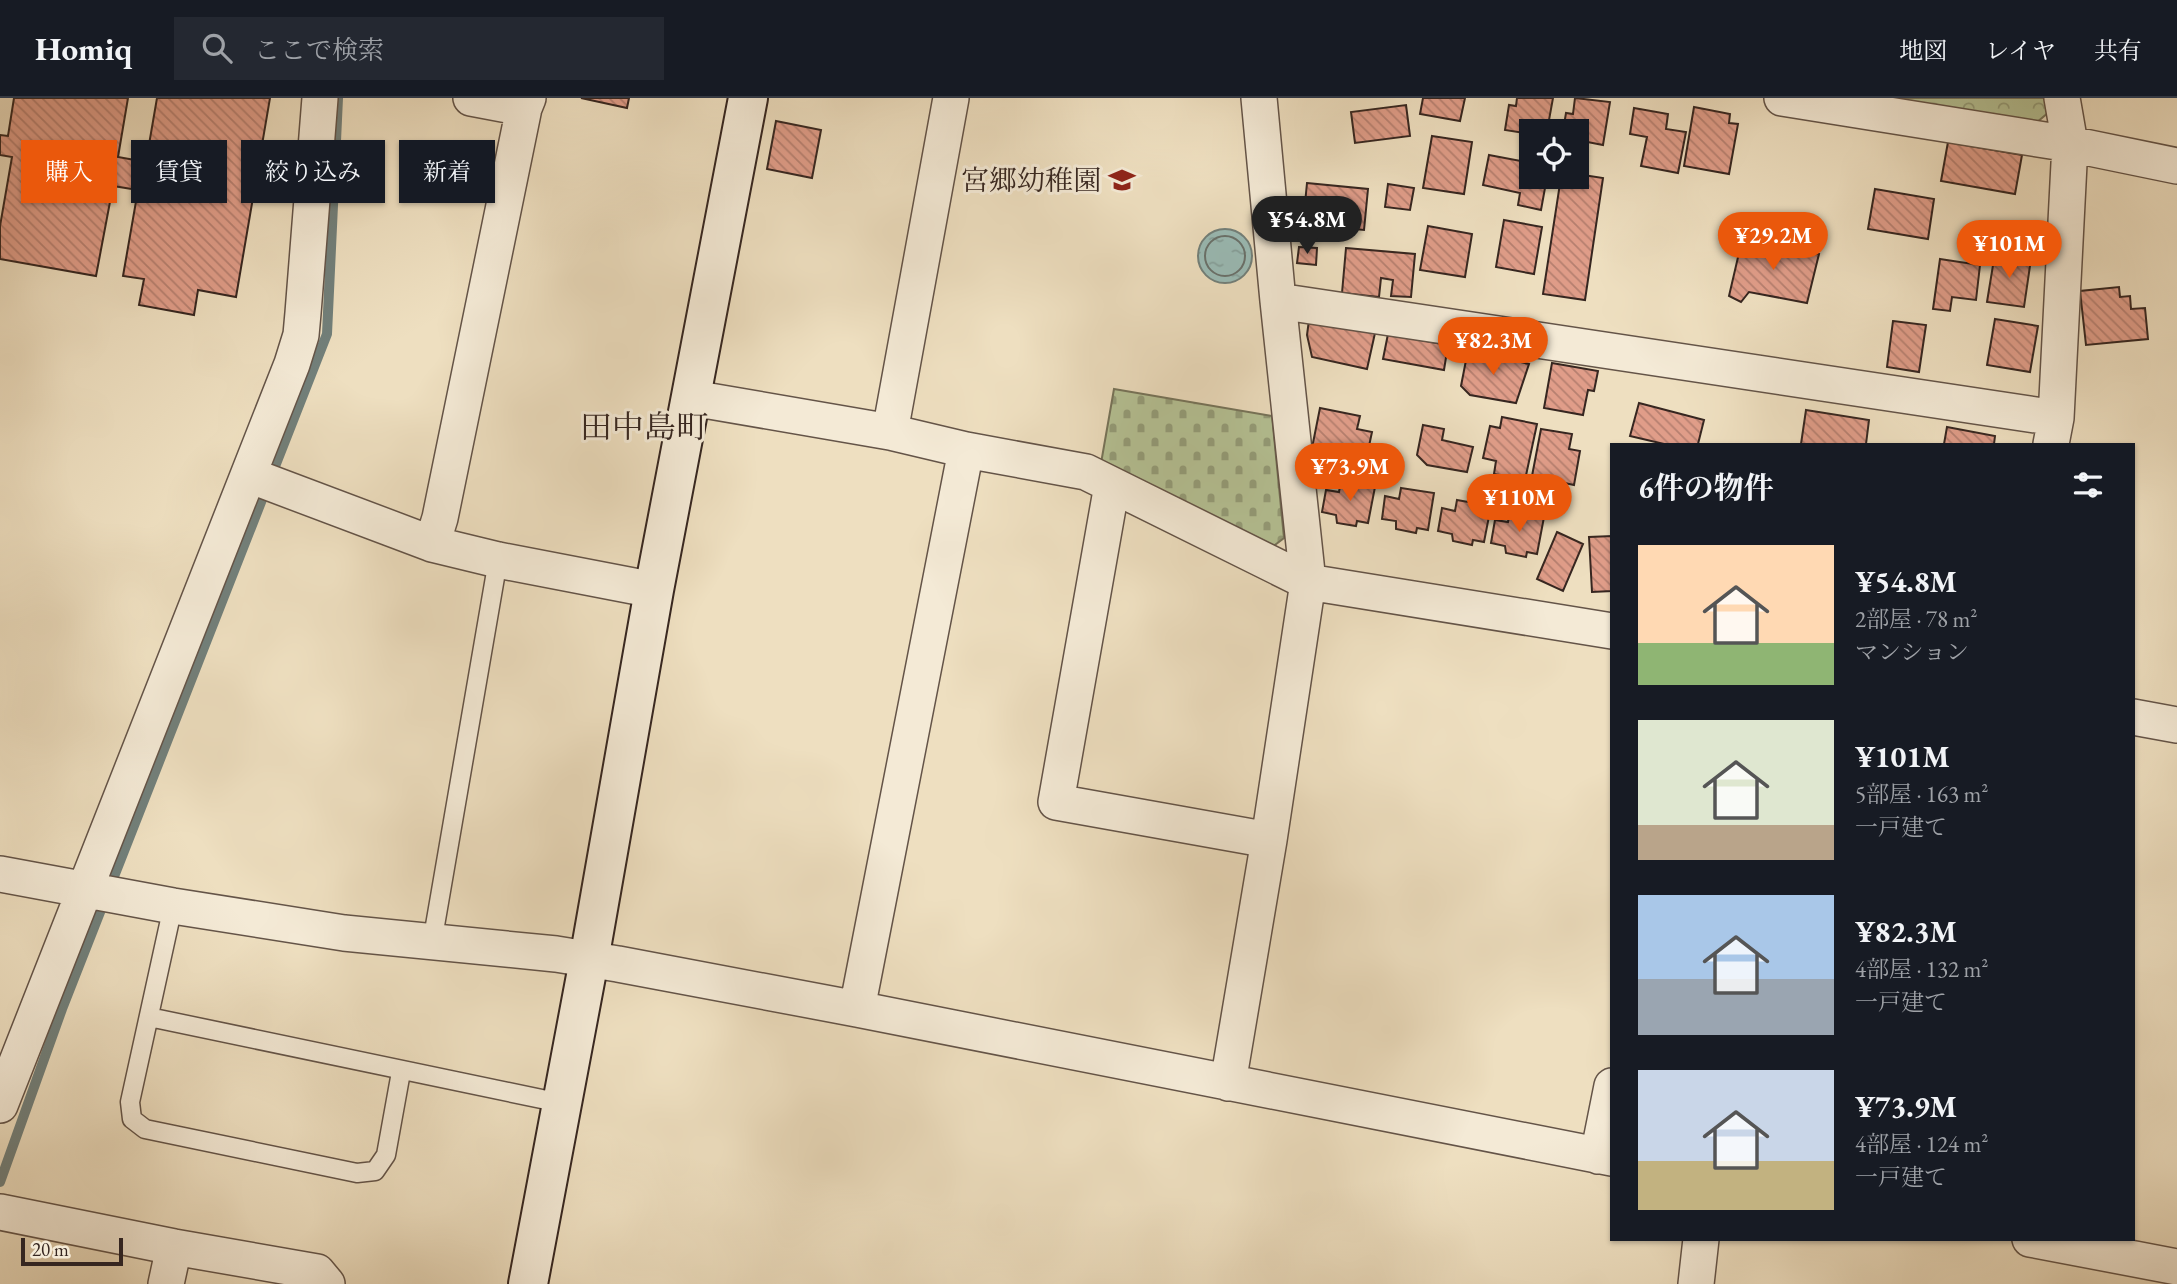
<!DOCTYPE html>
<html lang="ja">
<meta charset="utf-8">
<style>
:root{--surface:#171b24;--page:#242831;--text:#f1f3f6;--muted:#9ea1a6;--line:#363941;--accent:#ea580c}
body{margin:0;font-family:"EB Garamond","Noto Serif JP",serif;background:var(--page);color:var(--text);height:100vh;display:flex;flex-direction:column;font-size:26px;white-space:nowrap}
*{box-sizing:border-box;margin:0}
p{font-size:23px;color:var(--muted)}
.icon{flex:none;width:38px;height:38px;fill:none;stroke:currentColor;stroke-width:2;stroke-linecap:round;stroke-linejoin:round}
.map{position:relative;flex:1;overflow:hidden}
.side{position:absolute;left:1610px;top:345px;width:525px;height:798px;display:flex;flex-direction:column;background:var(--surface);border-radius:0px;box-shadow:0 2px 5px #0004}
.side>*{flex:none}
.hud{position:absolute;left:21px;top:42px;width:665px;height:63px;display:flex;gap:14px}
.controls{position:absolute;left:1519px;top:21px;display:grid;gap:14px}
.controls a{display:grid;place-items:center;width:70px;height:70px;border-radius:0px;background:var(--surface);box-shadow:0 2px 5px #0004;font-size:35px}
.scale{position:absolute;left:21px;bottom:18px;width:102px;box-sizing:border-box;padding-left:7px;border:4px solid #362620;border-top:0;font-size:19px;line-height:24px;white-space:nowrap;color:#362620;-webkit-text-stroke:5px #f4ead6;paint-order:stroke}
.price{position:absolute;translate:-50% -60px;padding:0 16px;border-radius:24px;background:var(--accent);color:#fff;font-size:23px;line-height:46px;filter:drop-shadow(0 2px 4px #0008)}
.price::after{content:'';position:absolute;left:50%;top:42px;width:21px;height:16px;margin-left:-10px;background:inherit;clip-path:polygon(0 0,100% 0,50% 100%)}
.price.active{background:#222;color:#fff}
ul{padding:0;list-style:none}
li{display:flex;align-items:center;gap:21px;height:175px;padding:0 28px}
li span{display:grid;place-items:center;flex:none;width:196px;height:140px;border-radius:0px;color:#555}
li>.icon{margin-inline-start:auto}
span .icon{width:84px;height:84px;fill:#fffc;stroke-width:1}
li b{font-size:30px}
h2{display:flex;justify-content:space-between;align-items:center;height:84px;padding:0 28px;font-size:30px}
.chip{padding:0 24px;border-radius:0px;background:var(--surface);box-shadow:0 2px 5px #0004;font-size:24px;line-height:63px}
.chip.active{background:var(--accent);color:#fff}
header{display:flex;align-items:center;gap:42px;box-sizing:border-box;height:98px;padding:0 35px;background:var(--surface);border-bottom:2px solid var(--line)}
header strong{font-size:33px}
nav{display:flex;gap:38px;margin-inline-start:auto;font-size:24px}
.search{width:490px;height:63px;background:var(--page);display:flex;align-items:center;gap:18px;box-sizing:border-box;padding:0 24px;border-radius:0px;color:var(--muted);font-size:26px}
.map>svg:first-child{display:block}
.forest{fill:url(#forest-crowns);stroke:#76745a;stroke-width:2}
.cemetery{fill:url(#cemetery-stones);stroke:#76745a;stroke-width:2}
.water{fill:url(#water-ripples);stroke:#72807b;stroke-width:2}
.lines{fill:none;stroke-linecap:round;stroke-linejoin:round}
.shore{stroke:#68716c;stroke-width:2}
.stream{stroke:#72807b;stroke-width:10}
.building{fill:url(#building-back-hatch);stroke:#362620;stroke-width:2}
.lane-casing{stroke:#645448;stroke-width:21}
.street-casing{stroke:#645448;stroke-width:38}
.secondary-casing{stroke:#362620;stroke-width:42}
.lane{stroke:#f4ead6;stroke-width:18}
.street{stroke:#f4ead6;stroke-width:35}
.secondary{stroke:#f4ead6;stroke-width:38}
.labels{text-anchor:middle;stroke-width:6;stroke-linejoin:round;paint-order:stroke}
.poi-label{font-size:28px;fill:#362620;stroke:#f4ead6;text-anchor:end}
.quarter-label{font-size:32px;fill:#362620;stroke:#f4ead6}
</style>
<header>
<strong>Homiq</strong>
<div class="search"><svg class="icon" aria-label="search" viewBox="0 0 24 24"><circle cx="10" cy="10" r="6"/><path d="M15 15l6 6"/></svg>ここで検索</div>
<nav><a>地図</a><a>レイヤ</a><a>共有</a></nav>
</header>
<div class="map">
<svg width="2177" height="1186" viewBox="0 0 2177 1186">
<defs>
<pattern id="forest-crowns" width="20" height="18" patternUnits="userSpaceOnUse" patternTransform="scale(1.75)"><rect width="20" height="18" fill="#b5c295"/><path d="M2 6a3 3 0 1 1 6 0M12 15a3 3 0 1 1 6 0" fill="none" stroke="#949d79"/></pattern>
<pattern id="cemetery-stones" width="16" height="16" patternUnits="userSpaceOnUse" patternTransform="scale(1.75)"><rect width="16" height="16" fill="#b5c295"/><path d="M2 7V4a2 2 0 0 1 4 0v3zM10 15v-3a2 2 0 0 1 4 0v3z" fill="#949d79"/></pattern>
<pattern id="water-ripples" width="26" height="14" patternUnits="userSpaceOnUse" patternTransform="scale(1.75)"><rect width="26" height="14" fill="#9abcb7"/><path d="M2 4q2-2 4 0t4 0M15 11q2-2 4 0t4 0" fill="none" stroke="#85a19d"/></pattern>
<pattern id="building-back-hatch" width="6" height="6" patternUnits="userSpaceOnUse" patternTransform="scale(1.75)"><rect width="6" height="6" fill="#e09d89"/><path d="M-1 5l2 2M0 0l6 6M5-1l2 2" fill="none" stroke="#b68070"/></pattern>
</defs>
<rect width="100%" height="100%" fill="#eedfc0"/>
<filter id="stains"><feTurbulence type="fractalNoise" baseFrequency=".00286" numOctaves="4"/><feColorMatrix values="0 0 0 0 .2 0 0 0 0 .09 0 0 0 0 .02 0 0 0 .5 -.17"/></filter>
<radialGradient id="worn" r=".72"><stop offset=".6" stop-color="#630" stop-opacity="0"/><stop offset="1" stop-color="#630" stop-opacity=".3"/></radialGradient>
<path class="forest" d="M 1884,0 L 2046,0 L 2049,14 L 2036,25 Z"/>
<path class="cemetery" d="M 1114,291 L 1272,318 L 1284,440 L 1267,453 L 1100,371 Z"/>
<path class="water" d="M1198 158a27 27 0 1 1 54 0a27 27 0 1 1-54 0Z"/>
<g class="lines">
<path class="shore" d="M1205 158a20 20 0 1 1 40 0a20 20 0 1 1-40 0Z"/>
<path class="stream" d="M 0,1084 L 62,911 L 327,236 L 338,0"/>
</g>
<path class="building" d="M 14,0 L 128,0 L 118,59 L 146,64 L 157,0 L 270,0 L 236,199 L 198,192 L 194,217 L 139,207 L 144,181 L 123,178 L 138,92 L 113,88 L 96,178 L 0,161 L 0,128 L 12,59 L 0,57 L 0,37 L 8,38 Z
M 581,0 L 629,0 L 627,10 Z
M 1423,0 L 1465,0 L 1460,23 L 1420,16 Z
M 1517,0 L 1553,0 L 1547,33 L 1531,33 L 1531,36 L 1505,32 L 1509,7 L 1516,8 Z
M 1575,0 L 1610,4 L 1603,47 L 1577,42 L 1577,33 L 1563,33 L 1566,15 L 1573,16 Z
M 1406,7 L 1410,38 L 1355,45 L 1351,14 Z
M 1694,9 L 1730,16 L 1729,25 L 1738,26 L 1729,76 L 1684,68 Z
M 1634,10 L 1668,16 L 1666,31 L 1686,34 L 1678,75 L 1641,68 L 1647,39 L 1630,36 Z
M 776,23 L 821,32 L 812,80 L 767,71 Z
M 1432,38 L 1472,44 L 1464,96 L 1423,90 Z
M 1948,44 L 2022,57 L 2015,96 L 1941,83 Z
M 1489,57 L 1531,65 L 1531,79 L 1547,79 L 1541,112 L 1518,107 L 1520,95 L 1483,87 Z
M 1577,76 L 1603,80 L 1585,202 L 1543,196 L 1561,79 L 1577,79 Z
M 1307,85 L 1368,91 L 1364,132 L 1303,126 Z
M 1388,86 L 1414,90 L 1410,112 L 1385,109 Z
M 1875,91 L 1934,101 L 1928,141 L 1868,131 Z
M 1504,122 L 1542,129 L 1534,176 L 1496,169 Z
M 1428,128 L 1472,136 L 1465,179 L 1420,172 Z
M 1742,142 L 1819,156 L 1807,205 L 1749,194 L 1741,204 L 1729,198 Z
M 1299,149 L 1317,150 L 1316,167 L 1297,165 Z
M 1346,150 L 1415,156 L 1411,199 L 1391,198 L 1393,182 L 1381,180 L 1379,199 L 1342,195 Z
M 1995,155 L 2031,161 L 2024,209 L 1987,204 Z
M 1940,161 L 1980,167 L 1976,202 L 1952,199 L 1950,213 L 1933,211 Z
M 2119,189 L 2120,199 L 2130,198 L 2131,211 L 2145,210 L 2148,241 L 2086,247 L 2080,193 Z
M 1995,221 L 2038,228 L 2030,274 L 1987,267 Z
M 1309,222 L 1375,235 L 1367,271 L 1312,259 L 1307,237 Z
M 1893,223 L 1926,227 L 1919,274 L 1887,269 Z
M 1388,236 L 1448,247 L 1444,272 L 1383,261 Z
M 1468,252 L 1529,266 L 1516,305 L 1470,297 L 1461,288 Z
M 1552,265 L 1598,273 L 1594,293 L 1588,292 L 1583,317 L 1544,310 Z
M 1639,305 L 1704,322 L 1698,346 L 1664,346 L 1630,338 Z
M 1320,310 L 1360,318 L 1357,331 L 1372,334 L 1366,362 L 1312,350 Z
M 1806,312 L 1869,322 L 1866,346 L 1801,346 Z
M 1502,319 L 1537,326 L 1525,382 L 1494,376 L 1496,363 L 1483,360 L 1490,328 L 1500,330 Z
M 1423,327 L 1444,331 L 1442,342 L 1473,349 L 1467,374 L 1427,367 L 1417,357 Z
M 1947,329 L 1995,338 L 1994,346 L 1944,346 Z
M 1541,331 L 1572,336 L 1569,351 L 1580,353 L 1574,387 L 1532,378 Z
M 1341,383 L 1375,389 L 1368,425 L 1357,423 L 1356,428 L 1337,425 L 1336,417 L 1322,414 L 1326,392 L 1339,394 Z
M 1401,390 L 1434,395 L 1428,432 L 1417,430 L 1416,435 L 1396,431 L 1396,423 L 1382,421 L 1385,398 L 1399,401 Z
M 1457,402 L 1491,408 L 1484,444 L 1473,442 L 1472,447 L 1453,443 L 1452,436 L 1438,433 L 1442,410 L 1455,413 Z
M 1510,414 L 1544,419 L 1537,456 L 1527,454 L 1526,459 L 1506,455 L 1505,448 L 1491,445 L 1495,422 L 1508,424 Z
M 1557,434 L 1583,446 L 1563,493 L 1537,481 Z
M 1612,438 L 1612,493 L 1592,494 L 1589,439 Z"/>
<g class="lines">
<g class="lane-casing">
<path id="lane" d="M 173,808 L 130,1004 L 132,1021 L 145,1031 L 357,1075 L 375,1073 L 386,1057 L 401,974
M 432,845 L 498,462
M 149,919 L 561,1005"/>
</g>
<g class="street-casing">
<path id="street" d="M 471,0 L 524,10
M 1782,0 L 2070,46 L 2177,68
M 1278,203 L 2056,320
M 692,300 L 890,334 L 966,352 L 1086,374 L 1308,484 L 1612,533
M 890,334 L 951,0
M 2051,346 L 2056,320 L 2070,46 L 2062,0
M 249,377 L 432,446 L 498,462 L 654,492
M 1112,387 L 1056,704 L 1269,742
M 432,446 L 440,420 L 524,10 L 528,0
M 2133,619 L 2177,627
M 0,776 L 173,808 L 344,835 L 556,856 L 618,866 L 857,911 L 1612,1060
M 857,911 L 966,352
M 1228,985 L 1269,742 L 1308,484 L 1278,203 L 1259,0
M 0,1007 L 292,266 L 301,237 L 303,215 L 320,0
M 1598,1058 L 1612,988
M 0,1114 L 174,1149 L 317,1174 L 327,1186
M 2030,1141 L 2177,1169
M 166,1186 L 174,1149
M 1696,1186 L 1701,1141"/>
</g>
<g class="secondary-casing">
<path id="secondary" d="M 528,1186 L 589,862 L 654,492 L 748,0"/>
</g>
<use href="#lane" class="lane"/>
<use href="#street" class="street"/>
<use href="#secondary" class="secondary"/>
</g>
<defs>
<g id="school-bare" transform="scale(2.1)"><path d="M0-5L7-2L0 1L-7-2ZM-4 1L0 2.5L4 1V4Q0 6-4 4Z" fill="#8f2418" stroke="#f4ead6" stroke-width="2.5" paint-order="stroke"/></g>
</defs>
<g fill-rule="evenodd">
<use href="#school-bare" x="1122" y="82"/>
</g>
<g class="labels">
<g class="poi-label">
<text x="1101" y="92">宮郷幼稚園</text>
</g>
<g class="quarter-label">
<text x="644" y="340">田中島町</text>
</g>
</g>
<rect width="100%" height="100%" filter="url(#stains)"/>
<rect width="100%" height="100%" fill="url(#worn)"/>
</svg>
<div class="controls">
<a><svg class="icon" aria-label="locate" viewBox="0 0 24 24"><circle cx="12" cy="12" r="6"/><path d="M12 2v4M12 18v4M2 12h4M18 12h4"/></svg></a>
</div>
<div class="scale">20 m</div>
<b class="price active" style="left:1307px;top:158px">¥54.8M</b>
<b class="price" style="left:1773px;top:174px">¥29.2M</b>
<b class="price" style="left:2009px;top:182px">¥101M</b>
<b class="price" style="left:1493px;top:279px">¥82.3M</b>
<b class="price" style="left:1350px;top:405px">¥73.9M</b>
<b class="price" style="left:1519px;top:436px">¥110M</b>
<div class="hud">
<a class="chip active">購入</a>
<a class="chip">賃貸</a>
<a class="chip">絞り込み</a>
<a class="chip">新着</a>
</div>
<section class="side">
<h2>6件の物件<svg class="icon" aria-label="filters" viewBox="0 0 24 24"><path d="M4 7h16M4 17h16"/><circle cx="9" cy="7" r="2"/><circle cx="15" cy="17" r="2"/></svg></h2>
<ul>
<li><span style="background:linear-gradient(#ffd9b3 70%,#8fb573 0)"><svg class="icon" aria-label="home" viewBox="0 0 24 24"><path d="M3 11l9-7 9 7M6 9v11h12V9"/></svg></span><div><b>¥54.8M</b><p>2部屋 · 78 m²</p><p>マンション</p></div></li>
<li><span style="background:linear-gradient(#dfe7d0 75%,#b9a48a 0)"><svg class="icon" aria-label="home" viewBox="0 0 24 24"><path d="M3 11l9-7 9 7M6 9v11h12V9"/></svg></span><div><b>¥101M</b><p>5部屋 · 163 m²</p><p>一戸建て</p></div></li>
<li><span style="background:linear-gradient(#a9c7e8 60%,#9aa5b1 0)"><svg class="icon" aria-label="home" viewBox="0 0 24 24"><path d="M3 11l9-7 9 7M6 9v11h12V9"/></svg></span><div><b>¥82.3M</b><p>4部屋 · 132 m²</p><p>一戸建て</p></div></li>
<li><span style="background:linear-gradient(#c9d6e8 65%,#c2b280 0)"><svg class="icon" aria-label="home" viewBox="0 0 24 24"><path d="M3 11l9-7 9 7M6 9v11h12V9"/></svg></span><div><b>¥73.9M</b><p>4部屋 · 124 m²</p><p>一戸建て</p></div></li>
</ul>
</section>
</div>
